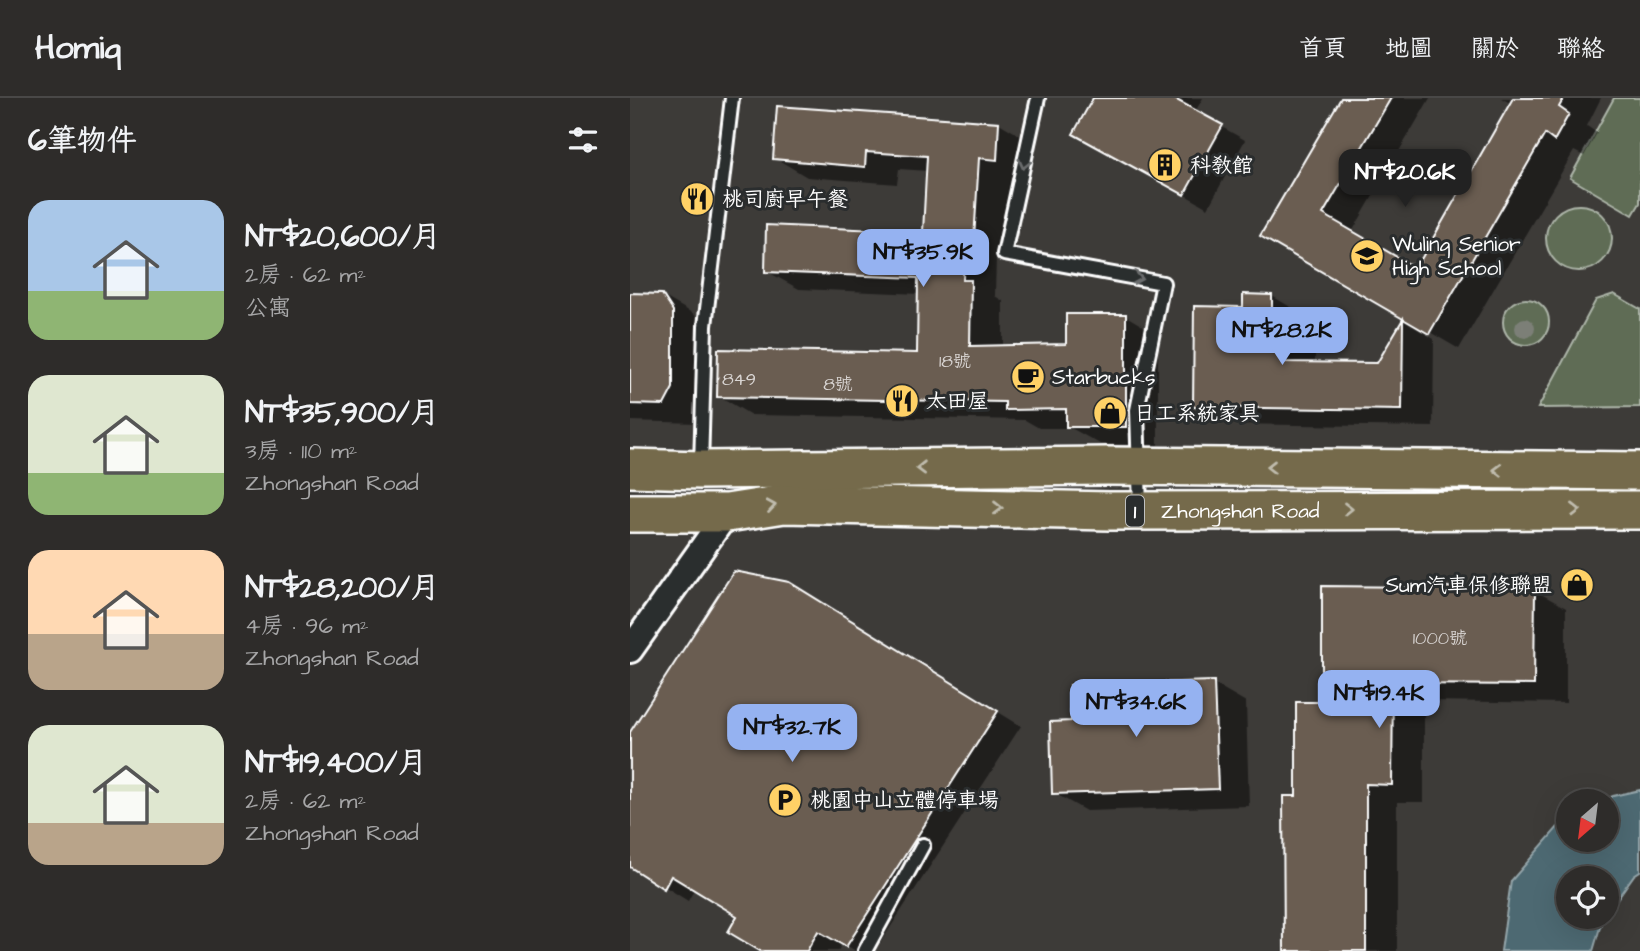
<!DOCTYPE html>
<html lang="zh-TW">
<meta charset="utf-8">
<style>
:root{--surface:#2e2c2a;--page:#363432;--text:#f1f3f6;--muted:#a7a7a8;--line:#494847;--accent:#95b2f1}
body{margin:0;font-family:"Architects Daughter","LXGW WenKai TC",sans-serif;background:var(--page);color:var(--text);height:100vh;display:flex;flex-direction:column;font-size:26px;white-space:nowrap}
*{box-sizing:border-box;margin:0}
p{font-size:23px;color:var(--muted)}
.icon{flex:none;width:38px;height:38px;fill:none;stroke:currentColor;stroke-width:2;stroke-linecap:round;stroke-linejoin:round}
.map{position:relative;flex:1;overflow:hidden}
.side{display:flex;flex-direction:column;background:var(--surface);width:630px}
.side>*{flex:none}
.needle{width:46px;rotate:208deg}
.fabs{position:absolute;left:926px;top:691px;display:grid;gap:14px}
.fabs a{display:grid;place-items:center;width:63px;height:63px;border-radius:50%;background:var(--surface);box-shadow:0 7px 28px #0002,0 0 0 2px var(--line);font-size:35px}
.price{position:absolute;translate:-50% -60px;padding:0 16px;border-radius:14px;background:var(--accent);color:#111;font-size:23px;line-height:46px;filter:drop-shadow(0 2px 4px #0008)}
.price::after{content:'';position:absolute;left:50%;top:42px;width:21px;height:16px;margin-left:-10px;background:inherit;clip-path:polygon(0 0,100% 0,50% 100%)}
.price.current{background:#222;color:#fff}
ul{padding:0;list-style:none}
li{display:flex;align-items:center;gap:21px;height:175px;padding:0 28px}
li span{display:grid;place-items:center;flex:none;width:196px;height:140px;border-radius:21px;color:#555}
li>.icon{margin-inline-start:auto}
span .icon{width:84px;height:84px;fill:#fffc;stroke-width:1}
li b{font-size:30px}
h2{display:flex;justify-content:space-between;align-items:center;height:84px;padding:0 28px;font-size:30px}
header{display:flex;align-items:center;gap:42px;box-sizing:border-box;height:98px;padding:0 35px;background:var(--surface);border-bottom:2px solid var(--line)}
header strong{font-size:33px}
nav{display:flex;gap:38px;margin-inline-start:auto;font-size:24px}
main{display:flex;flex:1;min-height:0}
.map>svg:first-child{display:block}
.green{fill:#5e6c54;stroke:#aeb6aa;stroke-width:2}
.water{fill:#4d6972;stroke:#94a5aa;stroke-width:2}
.shadow{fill:#0007}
.building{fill:#6a5d51;stroke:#fff;stroke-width:2}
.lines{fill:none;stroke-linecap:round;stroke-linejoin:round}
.lane-casing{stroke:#fff;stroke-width:18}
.street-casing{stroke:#fff;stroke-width:30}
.primary-casing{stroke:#fff;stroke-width:42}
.lane{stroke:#2a2d2e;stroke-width:12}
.street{stroke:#2a2d2e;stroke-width:24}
.primary{stroke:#746b4b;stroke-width:37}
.tree{fill:#7b7f77}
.oneway{stroke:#6a6c6d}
.oneway2{stroke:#c0bcae}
.labels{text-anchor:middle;stroke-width:6;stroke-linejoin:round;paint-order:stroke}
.number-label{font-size:18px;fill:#dad6d4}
.shield{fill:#2a2d2e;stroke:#bfc0c0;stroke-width:2}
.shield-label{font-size:19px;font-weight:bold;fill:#fff}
.poi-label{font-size:21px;fill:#fff;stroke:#2a2d2e;text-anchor:start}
.street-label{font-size:21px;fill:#fff;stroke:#2a2d2e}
</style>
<header>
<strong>Homiq</strong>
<nav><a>首頁</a><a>地圖</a><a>關於</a><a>聯絡</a></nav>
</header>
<main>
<section class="side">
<h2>6筆物件<svg class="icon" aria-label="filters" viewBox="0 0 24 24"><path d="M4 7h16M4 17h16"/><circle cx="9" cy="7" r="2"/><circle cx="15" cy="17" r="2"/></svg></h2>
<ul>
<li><span style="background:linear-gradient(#a9c7e8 65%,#8fb573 0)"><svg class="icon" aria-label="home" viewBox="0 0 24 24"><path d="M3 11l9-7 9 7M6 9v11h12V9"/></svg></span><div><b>NT$20,600/月</b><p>2房 · 62 m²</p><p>公寓</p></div></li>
<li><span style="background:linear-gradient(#dfe7d0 70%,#8fb573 0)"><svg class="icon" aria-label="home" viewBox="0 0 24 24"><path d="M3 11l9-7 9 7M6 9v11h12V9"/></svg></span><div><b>NT$35,900/月</b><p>3房 · 110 m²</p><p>Zhongshan Road</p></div></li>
<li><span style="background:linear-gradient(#ffd9b3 60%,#b9a48a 0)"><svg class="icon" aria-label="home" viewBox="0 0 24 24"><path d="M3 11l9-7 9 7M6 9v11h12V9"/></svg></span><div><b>NT$28,200/月</b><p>4房 · 96 m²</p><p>Zhongshan Road</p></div></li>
<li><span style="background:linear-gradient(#dfe7d0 70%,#b9a48a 0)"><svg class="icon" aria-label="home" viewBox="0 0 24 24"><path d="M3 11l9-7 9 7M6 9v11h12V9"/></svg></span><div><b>NT$19,400/月</b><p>2房 · 62 m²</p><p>Zhongshan Road</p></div></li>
</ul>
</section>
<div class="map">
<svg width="1010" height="853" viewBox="0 0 1010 853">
<rect width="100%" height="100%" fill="#3d3b38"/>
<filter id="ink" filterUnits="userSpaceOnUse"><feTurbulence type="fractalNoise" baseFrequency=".0143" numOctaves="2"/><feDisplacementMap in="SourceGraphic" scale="14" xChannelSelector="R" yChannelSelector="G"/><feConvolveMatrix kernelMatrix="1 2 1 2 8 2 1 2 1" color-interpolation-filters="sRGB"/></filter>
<g filter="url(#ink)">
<path class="green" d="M 984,0 L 1010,0 L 1010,105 L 1003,117 L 940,80 Z
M916 140a33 33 0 1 1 66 0a33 33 0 1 1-66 0Z
M 984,196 L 1010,211 L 1010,309 L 908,310 L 966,202 Z
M873 224a23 23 0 1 1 46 0a23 23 0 1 1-46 0Z"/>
<path class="water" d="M 1010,692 L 1010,773 L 1004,777 L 977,815 L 976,780 L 938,780 L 938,819 L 973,819 L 963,853 L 871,853 L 881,783 L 928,729 L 938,724 L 938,742 L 976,742 L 976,704 L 973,703 L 983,698 Z"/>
<path class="shadow" d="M 465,0 L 573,0 L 565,14 L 615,42 L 578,110 L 445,35 Z
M 713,0 L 800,0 L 722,134 L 787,173 L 882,6 L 871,0 L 971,0 L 957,28 L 967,35 L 954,58 L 944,53 L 829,251 L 633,137 Z
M 148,9 L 369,25 L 401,44 L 399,79 L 381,78 L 376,160 L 366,159 L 365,198 L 373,203 L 373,249 L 438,248 L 496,218 L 528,237 L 528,347 L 470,346 L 441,330 L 409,330 L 395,322 L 121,317 L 89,298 L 289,257 L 290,196 L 169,191 L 136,173 L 294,136 L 298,73 L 269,71 L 267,86 L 177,79 L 145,60 Z
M 0,197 L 31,197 L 64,216 L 74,233 L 67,325 L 0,323 Z
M 642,198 L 674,217 L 674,244 L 685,251 L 685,266 L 748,267 L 774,223 L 804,241 L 803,329 L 597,326 L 565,308 L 615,210 Z
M 904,492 L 936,510 L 936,605 L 794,603 L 794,704 L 767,704 L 767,853 L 655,853 L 667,700 L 693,606 Z
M 183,500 L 391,628 L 245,853 L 226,853 L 212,845 L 208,853 L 133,853 L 110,817 L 65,790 L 58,803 L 0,767 L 0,637 Z
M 583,585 L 616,604 L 619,708 L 456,713 L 424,695 L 443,625 Z"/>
<path class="building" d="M 463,0 L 543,0 L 593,27 L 554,97 L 443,36 Z
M 711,0 L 761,0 L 693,116 L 786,170 L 883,0 L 934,0 L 929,9 L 939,16 L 924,43 L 915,36 L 799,236 L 630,138 Z
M 147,8 L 369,24 L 367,62 L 349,60 L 344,142 L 334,142 L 333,182 L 341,182 L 340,248 L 436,246 L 436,216 L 496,216 L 496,329 L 436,329 L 436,311 L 375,312 L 375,304 L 87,299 L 88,251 L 287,255 L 288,180 L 135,174 L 136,127 L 293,134 L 297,58 L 236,54 L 235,69 L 143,61 Z
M 0,195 L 32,196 L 43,213 L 43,290 L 34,307 L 0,306 Z
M 613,196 L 642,197 L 642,230 L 654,231 L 653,264 L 747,265 L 773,221 L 772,312 L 563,309 L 564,208 L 613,209 Z
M 104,473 L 159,484 L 368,613 L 216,849 L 188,833 L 177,853 L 130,853 L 98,834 L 107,818 L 41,778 L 34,791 L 0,769 L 0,634 Z
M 692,488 L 905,490 L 904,587 L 763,586 L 762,687 L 736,686 L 736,853 L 654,853 L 653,698 L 666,698 L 666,604 L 692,604 Z
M 584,583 L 588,691 L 422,696 L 420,624 L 441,623 L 440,587 Z"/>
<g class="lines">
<g class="lane-casing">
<path id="lane" d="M 408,0 L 374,156 L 533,185 L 507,312 L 510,410
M 71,368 L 75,228 L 102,0
M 235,853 L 293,747"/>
</g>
<g class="street-casing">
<path id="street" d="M 0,552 L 97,415"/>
</g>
<g class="primary-casing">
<g id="primary">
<path d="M 0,370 L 71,372 L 477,368 L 1010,373"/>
<path id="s1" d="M 0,415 L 97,415 L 154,406 L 479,413 L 1010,412"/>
</g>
</g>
<use href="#lane" class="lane"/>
<use href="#street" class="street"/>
<use href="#primary" class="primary"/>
</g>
<circle class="tree" cx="895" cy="230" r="10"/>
<defs><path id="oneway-chevron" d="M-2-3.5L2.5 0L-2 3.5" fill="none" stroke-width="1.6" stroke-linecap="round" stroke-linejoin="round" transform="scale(1.75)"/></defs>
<g class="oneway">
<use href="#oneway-chevron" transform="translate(394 66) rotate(103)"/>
<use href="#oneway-chevron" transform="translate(508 180) rotate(10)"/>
</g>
<g class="oneway2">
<use href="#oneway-chevron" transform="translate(641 369) rotate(-180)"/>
<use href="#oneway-chevron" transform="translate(291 370) rotate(179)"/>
<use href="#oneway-chevron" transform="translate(868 372) rotate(-179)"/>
<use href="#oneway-chevron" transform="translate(141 408) rotate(-9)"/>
<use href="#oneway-chevron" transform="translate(368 410)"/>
<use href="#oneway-chevron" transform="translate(718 411)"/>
<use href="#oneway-chevron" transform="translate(946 412)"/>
</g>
</g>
<defs>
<g id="building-disc" transform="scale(1.75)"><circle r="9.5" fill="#ffd166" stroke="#2a2d2e"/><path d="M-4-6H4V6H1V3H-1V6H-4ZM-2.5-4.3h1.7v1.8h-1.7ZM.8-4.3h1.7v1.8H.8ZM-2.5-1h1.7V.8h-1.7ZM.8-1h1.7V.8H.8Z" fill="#111"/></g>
<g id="restaurant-disc" transform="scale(1.75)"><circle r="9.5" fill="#ffd166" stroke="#2a2d2e"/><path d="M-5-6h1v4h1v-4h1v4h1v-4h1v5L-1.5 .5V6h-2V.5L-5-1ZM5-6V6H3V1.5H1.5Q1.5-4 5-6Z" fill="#111"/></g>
<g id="school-disc" transform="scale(1.75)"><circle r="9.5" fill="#ffd166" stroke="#2a2d2e"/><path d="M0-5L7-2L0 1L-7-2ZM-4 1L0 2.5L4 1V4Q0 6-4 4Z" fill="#111"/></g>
<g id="cafe-disc" transform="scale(1.75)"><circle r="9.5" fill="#ffd166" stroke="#2a2d2e"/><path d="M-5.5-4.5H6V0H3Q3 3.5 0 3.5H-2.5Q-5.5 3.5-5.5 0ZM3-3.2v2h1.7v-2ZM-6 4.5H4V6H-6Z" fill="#111"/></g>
<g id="shop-disc" transform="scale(1.75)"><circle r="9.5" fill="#ffd166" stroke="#2a2d2e"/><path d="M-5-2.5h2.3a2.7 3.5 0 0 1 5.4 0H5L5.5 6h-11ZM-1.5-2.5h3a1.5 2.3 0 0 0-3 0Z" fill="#111"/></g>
<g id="parking-disc" transform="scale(1.75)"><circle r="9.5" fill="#ffd166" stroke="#2a2d2e"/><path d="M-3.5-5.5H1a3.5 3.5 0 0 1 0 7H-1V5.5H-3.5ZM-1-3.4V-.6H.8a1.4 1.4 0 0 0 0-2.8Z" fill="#111"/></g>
</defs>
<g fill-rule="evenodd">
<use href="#building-disc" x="535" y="67"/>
<use href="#restaurant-disc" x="67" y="101"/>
<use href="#school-disc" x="737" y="158"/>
<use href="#cafe-disc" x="398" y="279"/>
<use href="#restaurant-disc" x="272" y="303"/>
<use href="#shop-disc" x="480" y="315"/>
<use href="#shop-disc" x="947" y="487"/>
<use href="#parking-disc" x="155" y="702"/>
</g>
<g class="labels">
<g class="number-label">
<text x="325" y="269">18號</text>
<text x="109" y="287">849</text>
<text x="208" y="292">8號</text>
<text x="810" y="546">1000號</text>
</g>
<rect class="shield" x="496" y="397.5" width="18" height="31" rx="5"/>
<g class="shield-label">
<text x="505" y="420">1</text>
</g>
<g class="poi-label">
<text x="560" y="74">科教館</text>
<text x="92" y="108">桃司廚早午餐</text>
<text x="762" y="153">Wuling Senior<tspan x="762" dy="24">High School</tspan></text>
<text x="422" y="286">Starbucks</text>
<text x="296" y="310">太田屋</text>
<text x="504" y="322">日工系統家具</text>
<text x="922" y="494" text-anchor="end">Sum汽車保修聯盟</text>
<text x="180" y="709">桃園中山立體停車場</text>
</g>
<g class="street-label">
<text dy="7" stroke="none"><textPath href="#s1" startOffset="611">Zhongshan Road</textPath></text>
</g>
</g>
</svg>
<div class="fabs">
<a><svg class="needle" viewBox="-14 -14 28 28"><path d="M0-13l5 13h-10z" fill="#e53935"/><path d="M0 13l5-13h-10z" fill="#a7a7a8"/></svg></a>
<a><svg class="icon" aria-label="locate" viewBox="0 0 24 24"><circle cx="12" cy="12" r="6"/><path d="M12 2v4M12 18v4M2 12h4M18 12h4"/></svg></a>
</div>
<b class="price current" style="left:775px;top:111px">NT$20.6K</b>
<b class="price" style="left:293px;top:191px">NT$35.9K</b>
<b class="price" style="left:652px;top:269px">NT$28.2K</b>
<b class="price" style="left:749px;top:632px">NT$19.4K</b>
<b class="price" style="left:506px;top:641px">NT$34.6K</b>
<b class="price" style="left:162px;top:666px">NT$32.7K</b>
</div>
</main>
